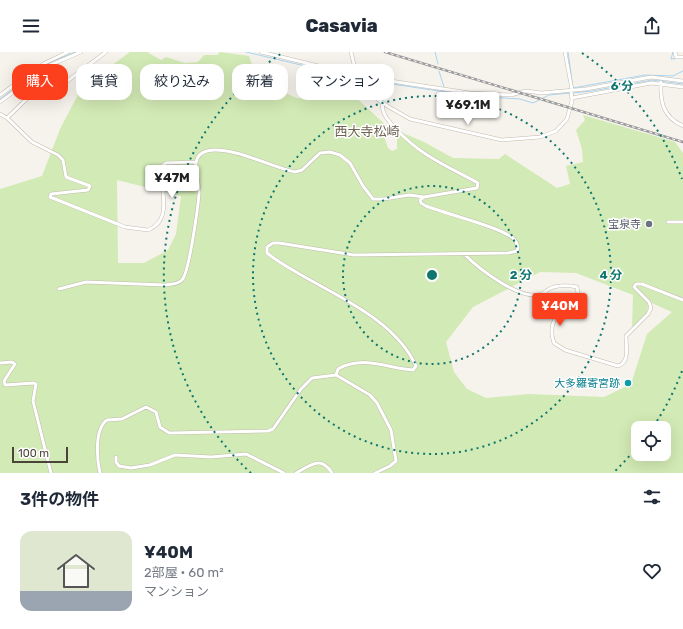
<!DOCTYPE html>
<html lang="ja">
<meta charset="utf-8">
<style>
:root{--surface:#fff;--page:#f6f6f7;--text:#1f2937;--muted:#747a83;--line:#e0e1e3;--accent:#fc3f1d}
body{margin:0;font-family:Rubik,"Noto Sans JP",sans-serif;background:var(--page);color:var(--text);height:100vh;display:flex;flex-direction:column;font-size:15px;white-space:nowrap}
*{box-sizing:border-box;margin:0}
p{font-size:13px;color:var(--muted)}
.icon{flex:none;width:22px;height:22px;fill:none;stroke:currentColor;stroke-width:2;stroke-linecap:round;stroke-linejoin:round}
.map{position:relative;height:421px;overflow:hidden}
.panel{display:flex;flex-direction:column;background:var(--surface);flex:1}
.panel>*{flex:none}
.banner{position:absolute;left:12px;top:12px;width:400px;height:36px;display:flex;gap:8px}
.tools{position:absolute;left:631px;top:369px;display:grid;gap:8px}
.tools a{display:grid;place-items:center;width:40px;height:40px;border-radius:8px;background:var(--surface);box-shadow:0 4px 16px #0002;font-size:20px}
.scale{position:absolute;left:12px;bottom:10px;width:56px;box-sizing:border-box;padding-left:4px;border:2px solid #4b4439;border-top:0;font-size:11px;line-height:14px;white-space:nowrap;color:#4b4439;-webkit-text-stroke:3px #fff;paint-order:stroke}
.price{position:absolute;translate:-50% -34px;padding:0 9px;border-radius:4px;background:#fff;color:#222;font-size:13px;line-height:26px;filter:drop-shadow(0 1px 2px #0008)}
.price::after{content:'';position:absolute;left:50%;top:24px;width:12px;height:9px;margin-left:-6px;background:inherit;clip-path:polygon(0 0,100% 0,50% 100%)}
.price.active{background:var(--accent);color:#fff}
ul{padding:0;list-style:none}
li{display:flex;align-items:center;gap:12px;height:100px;padding:0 20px}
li+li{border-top:1px solid var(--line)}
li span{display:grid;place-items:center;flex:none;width:112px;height:80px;border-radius:12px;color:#555}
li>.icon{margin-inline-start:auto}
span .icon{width:48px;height:48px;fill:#fffc;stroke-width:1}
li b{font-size:17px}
h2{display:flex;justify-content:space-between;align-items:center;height:48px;padding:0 20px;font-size:17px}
.tag{padding:0 14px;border-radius:12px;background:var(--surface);box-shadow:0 4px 16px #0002;font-size:14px;line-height:36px}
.tag.active{background:var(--accent);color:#fff}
header{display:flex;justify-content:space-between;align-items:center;height:52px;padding:0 20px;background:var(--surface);font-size:18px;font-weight:800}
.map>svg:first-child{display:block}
.green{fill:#d2eab5;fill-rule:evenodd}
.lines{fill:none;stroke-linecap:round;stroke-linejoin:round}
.stream{stroke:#a9d4f2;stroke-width:1}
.street-casing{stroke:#c2bbae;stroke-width:4}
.street{stroke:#fff;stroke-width:3}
.rail-casing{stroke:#9a9a9a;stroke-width:2.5}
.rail{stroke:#fff;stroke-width:1;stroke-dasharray:3;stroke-linecap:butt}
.ring{fill:none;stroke:#0f766e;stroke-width:2;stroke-dasharray:2 4}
.worship-dot{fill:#6b7280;stroke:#fff;stroke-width:1.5}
.culture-dot{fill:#0f9aa8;stroke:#fff;stroke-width:1.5}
.labels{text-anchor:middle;stroke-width:3;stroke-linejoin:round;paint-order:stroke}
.worship-label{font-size:11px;fill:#5b616d;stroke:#fff;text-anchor:end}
.culture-label{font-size:11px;fill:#0d838f;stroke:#fff;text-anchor:end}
.quarter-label{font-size:13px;fill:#6e6250;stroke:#fff}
.centre{fill:#0f766e;stroke:#fff;stroke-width:2}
.ring-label{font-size:12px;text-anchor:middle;font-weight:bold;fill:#0f766e;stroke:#fff;stroke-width:3;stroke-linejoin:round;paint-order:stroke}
</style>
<header><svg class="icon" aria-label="menu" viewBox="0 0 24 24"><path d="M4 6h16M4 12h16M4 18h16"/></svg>Casavia<svg class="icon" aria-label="share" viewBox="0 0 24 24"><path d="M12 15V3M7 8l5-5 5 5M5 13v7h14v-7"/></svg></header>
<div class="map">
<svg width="683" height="421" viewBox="0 0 683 421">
<rect width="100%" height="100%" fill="#f6f3ec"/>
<path class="green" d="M 130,0 L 147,0 L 161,8 L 166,5 L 185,11 L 198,10 L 204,3 L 217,3 L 220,0 L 249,4 L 253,15 L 267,33 L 297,46 L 306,47 L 316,42 L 318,36 L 322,35 L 349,44 L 351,41 L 390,77 L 384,84 L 388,96 L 392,99 L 397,97 L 397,87 L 403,81 L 424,90 L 453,106 L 499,107 L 505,102 L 557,136 L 570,132 L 566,114 L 583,110 L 582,97 L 576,78 L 585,68 L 583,63 L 675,90 L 683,101 L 683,421 L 0,421 L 0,137 L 42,124 L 60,77 L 82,35 ZM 117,128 L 181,144 L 176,182 L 168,198 L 144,211 L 118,211 ZM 540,220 L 576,221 L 633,243 L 632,275 C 641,268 651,262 647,249 L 672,260 L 647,282 L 631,332 L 604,345 L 528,342 L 486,346 L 467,337 L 454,320 L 446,290 L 473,255 ZM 638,376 L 664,376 L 664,402 L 638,402 Z"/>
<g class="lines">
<path class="stream" d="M 246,0 L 356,26
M 435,0 L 438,12
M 568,0 L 573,36
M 673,0 L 671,7 L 682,6
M 439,19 L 444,35
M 359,27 L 472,44 L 520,47 L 533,51 L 549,43 L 570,41
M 573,36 L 645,23 L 673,24 L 683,19
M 573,41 L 592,39 L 652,28 L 683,32
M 0,47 L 47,12 L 75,0"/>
<g class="street-casing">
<path id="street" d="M 261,0 L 364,25 L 470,41 L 511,43 L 526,39 L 541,41 L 586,37 L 651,25 L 683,29
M 351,0 L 358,29 L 367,40 L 389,55 L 410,67 L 502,88 L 540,85 L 556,79 L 567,67 L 572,49 L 571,38
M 565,0 L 572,38
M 675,0 L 676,5 L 683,5
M 35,24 L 40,36 L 52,37 L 58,36 L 106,0
M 661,30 C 660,50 663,65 683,74
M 0,43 L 43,12 L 68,0
M 572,46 L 651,31 L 683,35
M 0,50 L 48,14 L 81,0
M 0,62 L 7,66 L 39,35
M 7,66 L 32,90 L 58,103 L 63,108 L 66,125 L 90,134 L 88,138 L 51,142 L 50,145 L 125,175 L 148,178 C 176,167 157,133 163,113 L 166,111 L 196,110
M 668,170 L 683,170
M 464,202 C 478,216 521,250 542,242 C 544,241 547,238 549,237 C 556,233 569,233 577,235 L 578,241 C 565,258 545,265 554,291 L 565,298 L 618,314 C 630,310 626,295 626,284 L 648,262 L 651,256 L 649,250 L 634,235 L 636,232 L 642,232 L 683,248
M 59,237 L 86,230 L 165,233 C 171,232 177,233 182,228 C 189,221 198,155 199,142 C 200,128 187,104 207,99 C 229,93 272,115 295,120 L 302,118 L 320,101 L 330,100 L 340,103 L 350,111 L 363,134 L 373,147 L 384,147 L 409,143 L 424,145 L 477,136 L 478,131 C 447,114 421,104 396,77 C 388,68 382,63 382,51
M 0,311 L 12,310 L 15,312 L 4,329 L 5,333 L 34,331 L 36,332 L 33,349 L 51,421
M 336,323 L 338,317 C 363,303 386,316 413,318 L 416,314 C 396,270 343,247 303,224 C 291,217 278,210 267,201 L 267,195 L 273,191 L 279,191 L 354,203 L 508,201 L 517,199 L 518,195 C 517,192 516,189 514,187 C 501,175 446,162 426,154 L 421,151 L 420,148 L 424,145
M 116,405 L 116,410 L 119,414 L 131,416 L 150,413 L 175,403 L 211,405 L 246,402 L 284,421
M 100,421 C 97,408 94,377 107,368 L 122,367 L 146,355 L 156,360 L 160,375 L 169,381 L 268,379 L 273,377 L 301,337 L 312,326 L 336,323 L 370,343 L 377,351 L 391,378 L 396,409 L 390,414 L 375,421
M 296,421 C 311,413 321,403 332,421"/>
</g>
<use href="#street" class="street"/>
<g class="rail-casing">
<path id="rail" d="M 385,0 L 683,90"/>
</g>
<use href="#rail" class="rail"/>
</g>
<g class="ring">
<circle cx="432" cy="223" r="89"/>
<circle cx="432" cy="223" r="179"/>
<path d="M682 319A268 268 0 0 1 653 375M637 395A268 268 0 0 1 613 421M251 421A268 268 0 0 1 282 1M582 1A268 268 0 0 1 682 127"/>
</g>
<circle class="worship-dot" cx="649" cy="172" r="4"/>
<circle class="culture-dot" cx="628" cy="331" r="4"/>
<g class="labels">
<g class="worship-label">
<text x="641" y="176">宝泉寺</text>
</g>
<g class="culture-label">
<text x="620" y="335">大多羅寄宮跡</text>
</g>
<g class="quarter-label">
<text x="367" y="84">西大寺松崎</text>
</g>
</g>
<circle cx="432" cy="223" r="6" class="centre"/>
<g class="ring-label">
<text x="622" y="38">6 分</text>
<text x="521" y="227">2 分</text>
<text x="611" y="227">4 分</text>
</g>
</svg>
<div class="tools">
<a><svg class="icon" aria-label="locate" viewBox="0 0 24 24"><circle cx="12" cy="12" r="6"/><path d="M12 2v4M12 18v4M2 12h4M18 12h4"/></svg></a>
</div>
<div class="scale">100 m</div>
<b class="price" style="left:468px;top:74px">¥69.1M</b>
<b class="price" style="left:172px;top:147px">¥47M</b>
<b class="price active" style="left:560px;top:275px">¥40M</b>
<div class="banner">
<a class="tag active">購入</a>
<a class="tag">賃貸</a>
<a class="tag">絞り込み</a>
<a class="tag">新着</a>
<a class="tag">マンション</a>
</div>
</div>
<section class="panel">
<h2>3件の物件<svg class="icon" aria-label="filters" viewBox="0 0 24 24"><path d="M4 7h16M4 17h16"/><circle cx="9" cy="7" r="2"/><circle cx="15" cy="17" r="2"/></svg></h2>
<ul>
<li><span style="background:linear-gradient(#dfe7d0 75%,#9aa5b1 0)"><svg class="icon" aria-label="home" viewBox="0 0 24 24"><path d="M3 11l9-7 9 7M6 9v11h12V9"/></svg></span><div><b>¥40M</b><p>2部屋 · 60 m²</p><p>マンション</p></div><svg class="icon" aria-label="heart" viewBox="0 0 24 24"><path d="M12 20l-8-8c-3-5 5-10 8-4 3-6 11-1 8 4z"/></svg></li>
</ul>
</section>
